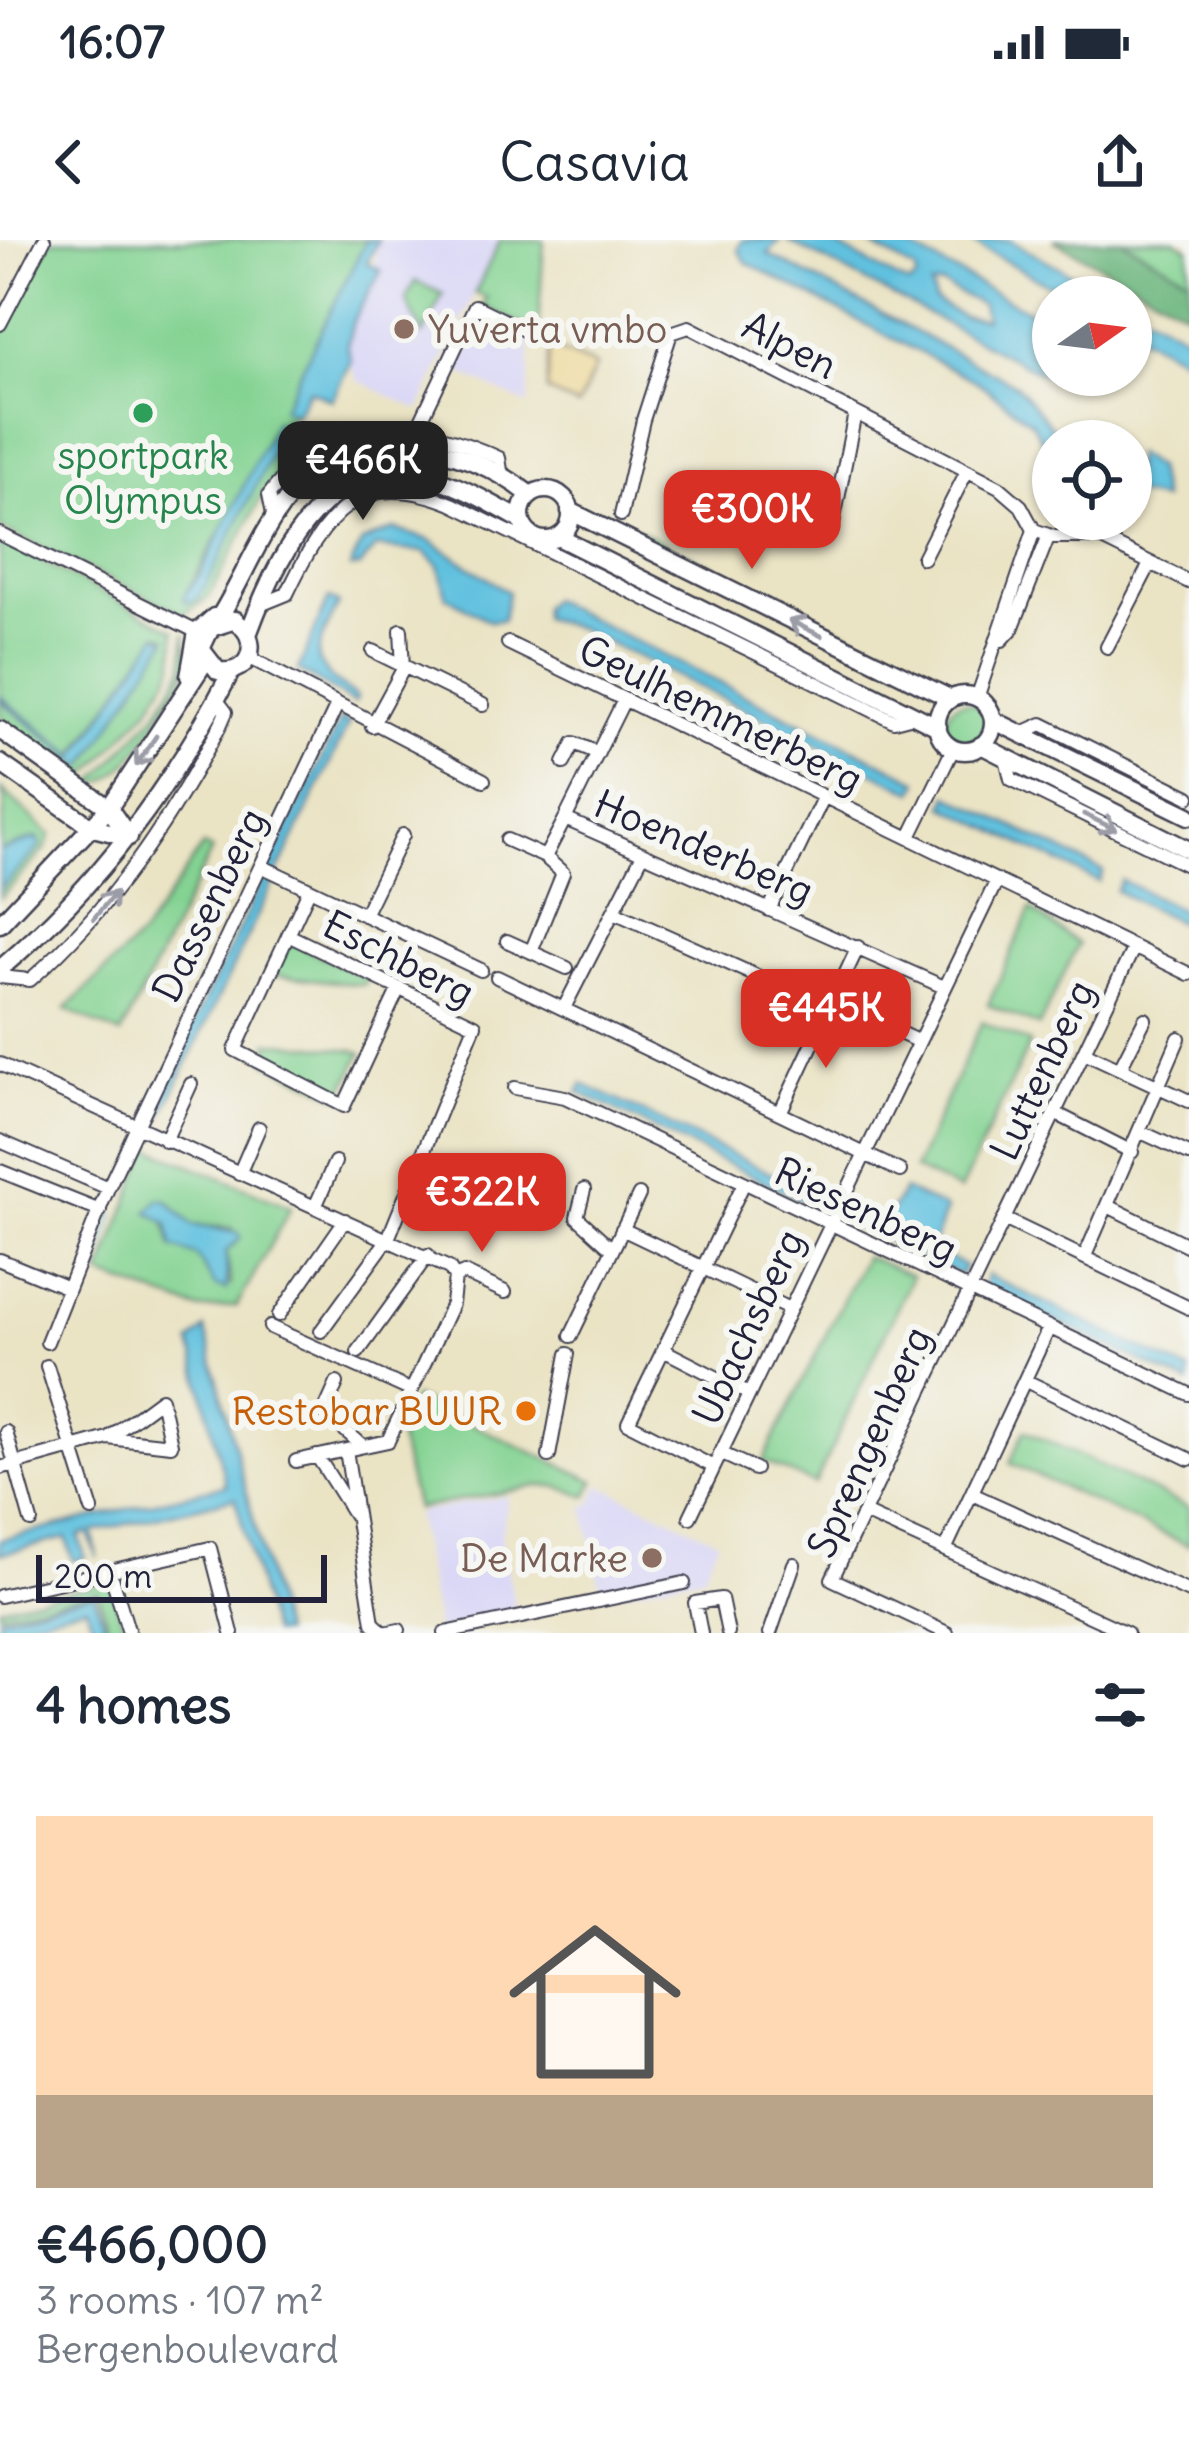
<!DOCTYPE html>
<meta charset="utf-8">
<style>
:root{--surface:#fff;--page:#f6f6f7;--text:#1f2937;--muted:#747a83;--line:#e0e1e3;--accent:#d93025}
body{margin:0;font-family:Delius,sans-serif;background:var(--page);color:var(--text);height:100vh;display:flex;flex-direction:column;font-size:45px;white-space:nowrap}
*{box-sizing:border-box;margin:0}
p{font-size:39px;color:var(--muted)}
.icon{flex:none;width:66px;height:66px;fill:none;stroke:currentColor;stroke-width:2;stroke-linecap:round;stroke-linejoin:round}
.map{position:relative;height:1393px;overflow:hidden}
.drawer{display:flex;flex-direction:column;background:var(--surface);flex:1}
.drawer>*{flex:none}
.needle{width:78px;rotate:76deg}
.buttons{position:absolute;left:1032px;top:36px;display:grid;gap:24px}
.buttons a{display:grid;place-items:center;width:120px;height:120px;border-radius:50%;background:var(--surface);box-shadow:0 3px 9px #0004;font-size:60px}
.scale{position:absolute;left:36px;bottom:30px;width:291px;box-sizing:border-box;padding-left:12px;border:6px solid #22223b;border-top:0;font-size:33px;line-height:42px;white-space:nowrap;color:#22223b;-webkit-text-stroke:9px #f6f6f2;paint-order:stroke}
.price{position:absolute;translate:-50% -102px;padding:0 27px;border-radius:24px;background:var(--accent);color:#fff;font-size:39px;line-height:78px;filter:drop-shadow(0 3px 6px #0008)}
.price::after{content:'';position:absolute;left:50%;top:72px;width:36px;height:27px;margin-left:-18px;background:inherit;clip-path:polygon(0 0,100% 0,50% 100%)}
.price.selected{background:#222;color:#fff}
ul{padding:0;list-style:none}
li{display:grid;align-content:center;gap:24px;height:636px;padding:0 36px}
li+li{border-top:3px solid var(--line)}
li span{display:grid;place-items:center;height:372px;border-radius:0px;color:#555}
li>.icon{margin-inline-start:auto}
span .icon{width:216px;height:216px;fill:#fffc;stroke-width:1}
li b{font-size:51px}
h2{display:flex;justify-content:space-between;align-items:center;height:144px;padding:0 36px;font-size:51px}
.status{display:flex;justify-content:space-between;align-items:center;height:84px;padding:0 60px;background:var(--surface);direction:ltr}
.status svg{height:33px;fill:currentColor}
header{display:flex;justify-content:space-between;align-items:center;height:156px;padding:0 36px;background:var(--surface);font-size:54px;font-weight:600}
.map>svg:first-child{display:block}
.built{fill:#d9d6f7}
.green{fill:#84d393;stroke:#537a67;stroke-width:3;fill-rule:evenodd}
.forest{fill:#6bb57d;stroke:#466c5c;stroke-width:3}
.sand{fill:#eeda9e;stroke:#887e6c;stroke-width:3}
.water{fill:#61c1df;stroke:#42728d;stroke-width:3;fill-rule:evenodd}
.lines{fill:none;stroke-linecap:round;stroke-linejoin:round}
.stream{stroke:#61c1df;stroke-width:3}
.street-casing{stroke:#403f50;stroke-width:16}
.secondary-casing{stroke:#403f50;stroke-width:21}
.street{stroke:#fff;stroke-width:12}
.secondary{stroke:#fff;stroke-width:16}
.oneway{stroke:#9c9ca7}
.education-dot{fill:#8d6e63;stroke:#f6f6f2;stroke-width:4.5}
.leisure-dot{fill:#2e9e5b;stroke:#f6f6f2;stroke-width:4.5}
.food-dot{fill:#e8710a;stroke:#f6f6f2;stroke-width:4.5}
.labels{text-anchor:middle;stroke-width:12;stroke-linejoin:round;paint-order:stroke}
.education-label{font-size:39px;fill:#785e54;stroke:#f6f6f2;text-anchor:start}
.street-label{font-size:39px;fill:#22223b;stroke:#f6f6f2}
.leisure-label{font-size:39px;fill:#27864d;stroke:#f6f6f2}
.food-label{font-size:39px;fill:#c56008;stroke:#f6f6f2;text-anchor:end}
</style>
<div class="status"><b>16:07</b><svg viewBox="0 0 49 12"><path d="M0 12V9h3v3zM5 12V6h3v6zM10 12V3h3v9zM15 12V0h3v12zM26 1h20v11H26zM47 4h2v5h-2z"/></svg></div>
<header><svg class="icon" aria-label="back" viewBox="0 0 24 24"><path d="M15 5l-7 7 7 7"/></svg>Casavia<svg class="icon" aria-label="share" viewBox="0 0 24 24"><path d="M12 15V3M7 8l5-5 5 5M5 13v7h14v-7"/></svg></header>
<div class="map">
<svg width="1189" height="1393" viewBox="0 0 1189 1393">
<rect width="100%" height="100%" fill="#f6f6f2"/>
<filter id="ink" filterUnits="userSpaceOnUse"><feTurbulence type="fractalNoise" baseFrequency=".00833" numOctaves="2"/><feDisplacementMap in="SourceGraphic" scale="24" xChannelSelector="R" yChannelSelector="G"/><feConvolveMatrix kernelMatrix="1 2 1 2 8 2 1 2 1" color-interpolation-filters="sRGB"/></filter>
<filter id="wash" filterUnits="userSpaceOnUse"><feTurbulence type="fractalNoise" baseFrequency=".004" numOctaves="4" result="noise"/><feDisplacementMap in="SourceGraphic" scale="48" xChannelSelector="R" yChannelSelector="G"/><feGaussianBlur stdDeviation="2.7" result="paint"/><feColorMatrix in="noise" values="0 0 0 0 0 0 0 0 0 0 0 0 0 0 0 0 0 1.4 0 .05"/><feComposite in="paint" operator="in"/></filter>
<g filter="url(#wash)">
<rect width="100%" height="100%" fill="#eae3c4"/>
<path class="built" d="M 378,0 L 500,0 L 419,170 L 357,140 L 350,123 L 347,106 L 353,81 L 369,56 Z
M 485,78 L 530,100 L 528,165 L 459,132 Z
M 600,1245 L 718,1301 L 703,1335 L 602,1356 L 584,1267 L 591,1264 Z
M 508,1256 L 501,1297 L 516,1374 L 437,1390 L 416,1273 Z"/>
<path class="green" d="M 50,0 L 372,0 L 296,174 L 283,179 L 322,201 L 268,245 L 209,357 L 184,374 L 0,288 L 0,96 ZM 281,183 L 285,187 L 208,342 L 191,363 L 184,357 Z
M 500,0 L 544,0 L 538,92 L 483,66 L 487,58 L 475,53 Z
M 1121,0 L 1175,0 L 1189,8 L 1189,38 Z
M 415,41 L 443,54 L 423,95 L 406,59 Z
M 629,285 L 898,418 L 896,425 L 629,294 Z
M 0,300 L 175,390 L 174,426 L 151,466 L 82,541 L 0,476 L 0,460 L 84,527 L 167,396 L 158,394 L 73,517 L 0,456 Z
M 185,393 L 191,424 C 172,456 128,544 91,545 L 159,470 L 184,427 Z
M946 482a20 20 0 1 1 40 0a20 20 0 1 1-40 0Z
M 0,548 L 51,595 L 45,610 L 0,658 L 0,649 L 41,604 L 35,598 L 0,611 L 5,562 Z
M 203,606 L 212,610 L 121,795 L 66,769 L 142,695 Z
M 1031,669 L 1078,704 L 1039,786 L 988,765 Z
M 288,704 L 296,704 L 368,739 L 362,745 L 273,735 Z
M 982,782 L 1030,803 L 960,951 L 914,929 Z
M 269,802 L 354,810 L 362,813 L 340,857 L 267,822 Z
M 149,908 L 291,967 L 237,1066 L 200,1070 L 100,1035 ZM 159,959 L 167,960 L 192,985 L 232,988 L 240,999 L 226,1011 L 231,1044 L 190,1011 L 172,1007 Z
M 865,1016 L 912,1036 L 815,1244 L 763,1221 Z
M 414,1158 L 595,1241 L 587,1256 L 555,1246 L 537,1246 L 416,1269 L 398,1195 Z
M 1025,1190 L 1189,1268 L 1189,1306 L 1010,1223 Z
M 110,1341 L 126,1393 L 110,1393 L 98,1352 L 0,1373 L 0,1367 Z"/>
<path class="forest" d="M 1053,0 L 1121,0 L 1189,38 L 1189,73 Z"/>
<path class="sand" d="M 550,107 L 596,126 L 578,166 L 547,151 Z"/>
<path class="water" d="M 366,0 L 378,0 L 367,23 L 381,31 L 353,81 L 347,106 L 351,120 L 332,160 L 309,150 L 296,174 L 282,169 Z
M 742,0 L 780,0 L 768,14 L 1016,145 L 1064,201 L 1053,201 L 1053,219 L 1031,182 L 979,143 L 747,23 L 738,10 Z
M 786,0 L 826,0 L 909,45 L 917,39 L 916,31 L 862,0 L 896,0 L 1053,84 L 1053,132 L 1040,133 ZM 942,45 L 982,65 L 985,79 L 964,77 L 935,61 L 931,46 Z
M 967,0 L 1009,0 L 1114,57 L 1071,57 Z
M 1131,66 L 1189,97 L 1189,121 L 1131,91 Z
M 275,182 L 285,187 L 208,342 L 196,360 L 186,363 L 183,357 L 201,333 Z
M 1135,214 L 1156,228 L 1162,260 L 1131,253 Z
M 394,289 L 430,300 L 508,352 L 503,380 L 489,381 L 446,356 L 439,326 L 425,312 L 375,307 L 360,327 L 350,328 L 362,302 Z
M 329,358 L 339,364 C 312,416 306,423 357,457 L 354,463 L 298,430 Z
M 550,359 L 919,541 L 914,552 L 578,388 L 542,378 L 542,367 Z
M 158,394 L 167,399 L 84,527 L 0,460 L 0,456 L 76,516 Z
M 341,479 L 349,483 L 160,880 L 149,875 Z
M 949,555 L 1103,631 L 1099,642 L 944,566 Z
M 38,598 L 40,607 L 0,649 L 0,611 Z
M 1121,640 L 1189,674 L 1189,687 L 1116,651 Z
M 583,844 L 830,961 L 825,971 L 578,852 Z
M 904,950 L 946,969 L 932,1009 L 965,1026 L 961,1035 L 844,980 L 848,970 L 882,985 Z
M 159,959 L 167,960 L 192,985 L 239,993 L 240,999 L 226,1011 L 227,1049 L 215,1046 L 197,1016 L 172,1007 L 168,984 L 148,972 Z
M 987,1035 L 1189,1131 L 1189,1144 L 983,1047 Z
M 205,1089 L 282,1393 L 271,1393 L 235,1258 L 93,1292 L 97,1318 L 88,1293 L 79,1296 L 85,1318 L 73,1321 L 66,1298 L 0,1314 L 0,1300 L 226,1245 L 191,1103 Z
M 94,1354 L 107,1393 L 95,1393 L 86,1366 L 0,1388 L 0,1377 Z"/>
<g class="lines">
<path class="stream" d="M 121,957 L 141,914
M 842,980 L 858,988
M 87,1039 L 91,1041 L 114,973"/>
</g>
</g>
<g filter="url(#ink)">
<g class="lines">
<g class="street-casing">
<path id="street" d="M 0,84 L 44,0
M 417,189 L 475,66 L 542,99
M 621,275 L 643,180 L 671,93 L 689,87 L 999,247 L 1021,266 L 1034,290
M 274,279 L 269,255 C 331,172 415,179 499,218 L 502,237
M 832,289 L 855,173
M 1034,290 L 1054,297 L 1098,297 L 1189,342
M 0,294 L 197,392
M 923,318 L 967,231
M 260,365 L 287,354 C 324,276 358,226 452,264 L 894,481 L 917,475
M 1002,400 L 1012,389 L 1049,295
M 508,403 L 1189,734
M 1107,407 L 1150,324
M 373,411 L 483,465
M 250,418 L 484,540
M 977,458 L 1034,290
M 372,486 L 403,429 L 401,390
M 1022,493 L 1042,484 L 1189,557
M 1006,518 L 1011,539 L 1189,626
M 564,523 L 574,503 L 598,513
M 565,579 L 623,462
M 910,597 L 953,509
M 507,600 L 545,617
M 261,626 L 481,730
M 309,650 L 235,810 L 344,866 L 399,748
M 769,670 L 823,558
M 614,672 L 828,768
M 364,675 L 403,595
M 288,695 L 475,785 L 388,999 L 321,1091
M 507,701 L 567,728
M 531,712 L 563,633 L 545,617 L 565,579 L 944,747
M 0,737 L 30,740 C 112,668 168,583 219,488 L 226,472 L 216,459
M 497,737 L 900,931
M 832,762 L 867,778
M 564,768 L 642,616
M 881,784 L 919,802
M 1084,812 L 1189,861
M 0,824 L 449,1028 L 455,1037 L 452,1064 L 388,1201 L 346,1210 L 373,1383 L 384,1393 L 399,1390
M 1120,828 L 1145,779
M 515,848 L 565,857 L 1189,1154
M 780,873 L 858,707
M 1055,873 L 1132,912
M 1141,892 L 1189,914
M 0,901 L 108,948
M 165,901 L 191,844
M 0,931 L 100,971
M 239,934 L 259,888
M 584,950 L 577,977 L 612,1009
M 1108,966 L 1189,1006
M 315,967 L 335,922
M 1004,979 L 1189,1068
M 622,989 L 789,1069
M 1085,1016 L 1179,798
M 0,1020 L 68,1048
M 455,1037 L 464,1033 L 505,1052
M 279,1075 L 345,980
M 270,1087 L 410,1150
M 571,1096 L 639,955
M 47,1102 L 108,948 L 336,467
M 665,1111 L 749,1154
M 358,1112 L 428,1015
M 47,1126 L 92,1270
M 1026,1141 L 1189,1219
M 337,1143 L 324,1172 L 363,1206
M 6,1192 L 31,1281
M 720,1213 L 755,1229
M 317,1216 L 355,1276
M 549,1216 L 568,1114
M 296,1221 L 346,1210
M 714,1227 L 628,1183 L 743,945
M 0,1228 L 108,1198 L 171,1205 L 161,1159 L 108,1198
M 972,1254 L 1189,1352
M 864,1273 L 1127,1393
M 690,1277 L 997,640
M 945,1310 L 1048,1090
M 110,1331 L 129,1393
M 0,1356 L 210,1308 L 232,1393
M 445,1393 L 684,1343
M 701,1393 L 695,1363 L 721,1359 L 728,1393
M 770,1393 L 794,1324
M 947,1393 L 832,1339 L 1134,707"/>
</g>
<g class="secondary-casing">
<path id="secondary" d="M521 275a25 25 0 1 1 50 0a25 25 0 1 1-50 0Z
M 570,271 L 951,459
M 558,297 L 938,487
M 220,376 C 244,337 260,293 289,257 C 350,180 462,200 530,255
M 249,392 C 279,310 330,209 436,239 C 466,248 494,265 521,280
M 189,436 L 197,392 L 214,377 C 259,374 265,436 218,431 L 201,409 L 211,388 L 236,380
M937 483a28 28 0 1 1 56 0a28 28 0 1 1-56 0Z
M 993,480 L 1189,576
M 0,490 L 109,568 L 129,597
M 981,505 L 1189,610
M 0,523 L 93,588 L 129,597
M 0,684 L 109,568 L 206,420
M 0,729 C 100,644 171,548 231,432"/>
</g>
<use href="#street" class="street"/>
<use href="#secondary" class="secondary"/>
</g>
<defs><path id="oneway-shaft" d="M-6 0H5M1.5-3L5.5 0L1.5 3" fill="none" stroke-width="1.6" stroke-linecap="round" stroke-linejoin="round" transform="scale(3)"/></defs>
<g class="oneway">
<use href="#oneway-shaft" transform="translate(805 388) rotate(-154)"/>
<use href="#oneway-shaft" transform="translate(146 511) rotate(124)"/>
<use href="#oneway-shaft" transform="translate(1100 582) rotate(26)"/>
<use href="#oneway-shaft" transform="translate(105 665) rotate(-50)"/>
</g>
</g>
<g class="education-dot">
<circle cx="404" cy="89" r="12"/>
<circle cx="652" cy="1318" r="12"/>
</g>
<circle class="leisure-dot" cx="143" cy="173" r="12"/>
<circle class="food-dot" cx="526" cy="1171" r="12"/>
<g class="labels">
<g class="education-label">
<text x="428" y="103">Yuverta vmbo</text>
<text x="628" y="1332" text-anchor="end">De Marke</text>
</g>
<g class="street-label">
<text transform="translate(790 105) rotate(27)" y="14">Alpen</text>
<text transform="translate(721 474) rotate(26)" y="14">Geulhemmerberg</text>
<text transform="translate(704 607) rotate(23)" y="14">Hoenderberg</text>
<text transform="translate(209 665) rotate(-64)" y="14">Dassenberg</text>
<text transform="translate(399 718) rotate(27)" y="14">Eschberg</text>
<text transform="translate(1042 830) rotate(-65)" y="14">Luttenberg</text>
<text transform="translate(866 970) rotate(25)" y="14">Riesenberg</text>
<text transform="translate(748 1087) rotate(-65)" y="14">Ubachsberg</text>
<text transform="translate(869 1202) rotate(-66)" y="14">Sprengenberg</text>
</g>
<g class="leisure-label">
<text x="143" y="229">sportpark<tspan x="143" dy="45">Olympus</tspan></text>
</g>
<g class="food-label">
<text x="502" y="1185">Restobar BUUR</text>
</g>
</g>
</svg>
<div class="buttons">
<a><svg class="needle" viewBox="-14 -14 28 28"><path d="M0-13l5 13h-10z" fill="#e53935"/><path d="M0 13l5-13h-10z" fill="#747a83"/></svg></a>
<a><svg class="icon" aria-label="locate" viewBox="0 0 24 24"><circle cx="12" cy="12" r="6"/><path d="M12 2v4M12 18v4M2 12h4M18 12h4"/></svg></a>
</div>
<div class="scale">200 m</div>
<b class="price selected" style="left:363px;top:283px">€466K</b>
<b class="price" style="left:752px;top:332px">€300K</b>
<b class="price" style="left:826px;top:831px">€445K</b>
<b class="price" style="left:482px;top:1015px">€322K</b>
</div>
<section class="drawer">
<h2>4 homes<svg class="icon" aria-label="filters" viewBox="0 0 24 24"><path d="M4 7h16M4 17h16"/><circle cx="9" cy="7" r="2"/><circle cx="15" cy="17" r="2"/></svg></h2>
<ul>
<li><span style="background:linear-gradient(#ffd9b3 75%,#b9a48a 0)"><svg class="icon" aria-label="home" viewBox="0 0 24 24"><path d="M3 11l9-7 9 7M6 9v11h12V9"/></svg></span><div><b>€466,000</b><p>3 rooms · 107 m²</p><p>Bergenboulevard</p></div></li>
</ul>
</section>
